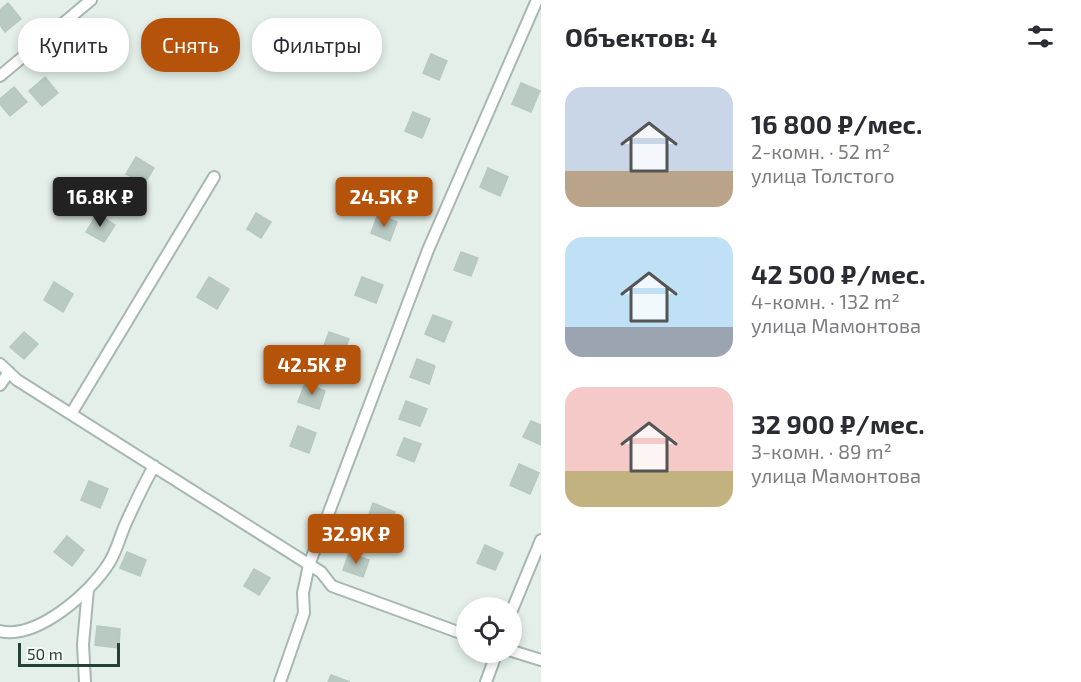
<!DOCTYPE html>
<html lang="ru">
<meta charset="utf-8">
<style>
:root{--surface:#fff;--page:#f7f7f7;--text:#2b2b33;--muted:#7c7c81;--accent:#b45309}
body{margin:0;font-family:"Exo 2",sans-serif;background:var(--page);color:var(--text);height:100vh;display:flex;flex-direction:column;font-size:22px;white-space:nowrap}
*{box-sizing:border-box;margin:0}
p{font-size:20px;color:var(--muted)}
.icon{flex:none;width:33px;height:33px;fill:none;stroke:currentColor;stroke-width:2;stroke-linecap:round;stroke-linejoin:round}
.map{position:relative;flex:1;overflow:hidden}
.panel{display:flex;flex-direction:column;background:var(--surface);width:540px}
.panel>*{flex:none}
.top-card{position:absolute;left:18px;top:18px;width:432px;height:54px;display:flex;gap:12px}
.fabs{position:absolute;left:456px;top:597px;display:grid;gap:12px}
.fabs a{display:grid;place-items:center;width:66px;height:66px;border-radius:50%;background:var(--surface);box-shadow:0 3px 9px #0003;font-size:30px}
.scale{position:absolute;left:18px;bottom:15px;width:102px;box-sizing:border-box;padding-left:6px;border:3px solid #224238;border-top:0;font-size:16px;line-height:21px;white-space:nowrap;color:#224238;-webkit-text-stroke:4px #f6fbf8;paint-order:stroke}
.price{position:absolute;translate:-50% -51px;padding:0 14px;border-radius:6px;background:var(--accent);color:#fff;font-size:20px;line-height:39px;filter:drop-shadow(0 2px 3px #0008)}
.price::after{content:'';position:absolute;left:50%;top:36px;width:18px;height:14px;margin-left:-9px;background:inherit;clip-path:polygon(0 0,100% 0,50% 100%)}
.price.current{background:#222;color:#fff}
ul{padding:0;list-style:none}
li{display:flex;align-items:center;gap:18px;height:150px;padding:0 24px}
li span{display:grid;place-items:center;flex:none;width:168px;height:120px;border-radius:18px;color:#555}
li>.icon{margin-inline-start:auto}
span .icon{width:72px;height:72px;fill:#fffc;stroke-width:1}
li b{font-size:26px}
h2{display:flex;justify-content:space-between;align-items:center;height:72px;padding:0 24px;font-size:26px}
.chip{padding:0 21px;border-radius:24px;background:var(--surface);box-shadow:0 3px 9px #0003;font-size:21px;line-height:54px}
.chip.current{background:var(--accent);color:#fff}
main{display:flex;flex:1;min-height:0}
.map>svg:first-child{display:block}
.building{fill:#b9cac2;stroke:#b6c9c0;stroke-width:1.5}
.lines{fill:none;stroke-linecap:round;stroke-linejoin:round}
.street-casing{stroke:#a6b8b1;stroke-width:14}
.street{stroke:#fff;stroke-width:10}
</style>
<main>
<div class="map">
<svg width="541" height="682" viewBox="0 0 541 682">
<rect width="100%" height="100%" fill="#e4efea"/>
<path class="building" d="M 8,3 L 21,19 L 5,32 L 0,25 L 0,10 Z
M 431,54 L 447,61 L 439,80 L 423,73 Z
M 45,77 L 58,93 L 42,106 L 29,91 Z
M 521,83 L 540,91 L 531,112 L 512,104 Z
M 14,87 L 27,102 L 10,116 L 0,104 L 0,99 Z
M 413,112 L 430,119 L 422,138 L 405,131 Z
M 136,157 L 154,168 L 144,184 L 126,174 Z
M 488,168 L 508,177 L 500,196 L 480,187 Z
M 387,183 L 404,191 L 396,210 L 379,202 Z
M 256,213 L 271,222 L 261,238 L 247,229 Z
M 97,214 L 115,225 L 104,242 L 86,232 Z
M 378,214 L 397,222 L 390,241 L 371,233 Z
M 461,252 L 478,258 L 471,276 L 454,270 Z
M 209,277 L 229,289 L 217,309 L 197,297 Z
M 362,277 L 383,285 L 376,303 L 355,295 Z
M 54,282 L 73,294 L 63,312 L 44,300 Z
M 433,315 L 452,322 L 444,342 L 425,334 Z
M 24,332 L 38,344 L 24,359 L 10,347 Z
M 329,332 L 349,339 L 340,361 L 321,354 Z
M 417,359 L 435,366 L 429,384 L 410,377 Z
M 305,383 L 325,391 L 319,409 L 298,402 Z
M 406,401 L 427,409 L 420,426 L 399,419 Z
M 531,421 L 541,425 L 541,445 L 523,437 Z
M 298,426 L 316,433 L 309,453 L 290,446 Z
M 404,438 L 421,444 L 414,462 L 397,455 Z
M 519,464 L 539,473 L 530,494 L 510,485 Z
M 89,481 L 108,489 L 100,508 L 81,500 Z
M 373,503 L 395,512 L 388,530 L 366,522 Z
M 67,536 L 84,550 L 72,566 L 54,552 Z
M 485,545 L 503,553 L 495,570 L 477,563 Z
M 127,552 L 146,560 L 140,576 L 120,568 Z
M 349,553 L 369,560 L 363,577 L 343,570 Z
M 254,569 L 270,578 L 259,595 L 244,586 Z
M 97,626 L 120,629 L 119,648 L 95,645 Z
M 331,675 L 350,682 L 328,682 Z"/>
<g class="lines">
<g class="street-casing">
<path id="street" d="M 0,76 L 91,0
M 0,364 L 17,380 L 321,572 L 332,586 L 466,635
M 0,385 L 9,372
M 71,414 L 214,177
M 512,610 L 541,540
M 0,631 C 37,640 91,592 109,563 C 116,552 120,537 125,525 C 134,505 143,486 154,466
M 512,651 L 541,660
M 85,682 L 83,644 L 88,589
M 280,682 L 304,613 L 303,593 L 309,565 L 428,250 L 537,0
M 486,682 L 497,652"/>
</g>
<use href="#street" class="street"/>
</g>
</svg>
<div class="fabs">
<a><svg class="icon" aria-label="locate" viewBox="0 0 24 24"><circle cx="12" cy="12" r="6"/><path d="M12 2v4M12 18v4M2 12h4M18 12h4"/></svg></a>
</div>
<div class="scale">50 m</div>
<b class="price current" style="left:100px;top:228px">16.8K ₽</b>
<b class="price" style="left:384px;top:228px">24.5K ₽</b>
<b class="price" style="left:312px;top:396px">42.5K ₽</b>
<b class="price" style="left:356px;top:565px">32.9K ₽</b>
<div class="top-card">
<a class="chip">Купить</a>
<a class="chip current">Снять</a>
<a class="chip">Фильтры</a>
</div>
</div>
<section class="panel">
<h2>Объектов: 4<svg class="icon" aria-label="filters" viewBox="0 0 24 24"><path d="M4 7h16M4 17h16"/><circle cx="9" cy="7" r="2"/><circle cx="15" cy="17" r="2"/></svg></h2>
<ul>
<li><span style="background:linear-gradient(#c9d6e8 70%,#b9a48a 0)"><svg class="icon" aria-label="home" viewBox="0 0 24 24"><path d="M3 11l9-7 9 7M6 9v11h12V9"/></svg></span><div><b>16 800 ₽/мес.</b><p>2-комн. · 52 m²</p><p>улица Толстого</p></div></li>
<li><span style="background:linear-gradient(#bfe0f5 75%,#9aa5b1 0)"><svg class="icon" aria-label="home" viewBox="0 0 24 24"><path d="M3 11l9-7 9 7M6 9v11h12V9"/></svg></span><div><b>42 500 ₽/мес.</b><p>4-комн. · 132 m²</p><p>улица Мамонтова</p></div></li>
<li><span style="background:linear-gradient(#f6c9c9 70%,#c2b280 0)"><svg class="icon" aria-label="home" viewBox="0 0 24 24"><path d="M3 11l9-7 9 7M6 9v11h12V9"/></svg></span><div><b>32 900 ₽/мес.</b><p>3-комн. · 89 m²</p><p>улица Мамонтова</p></div></li>
</ul>
</section>
</main>
